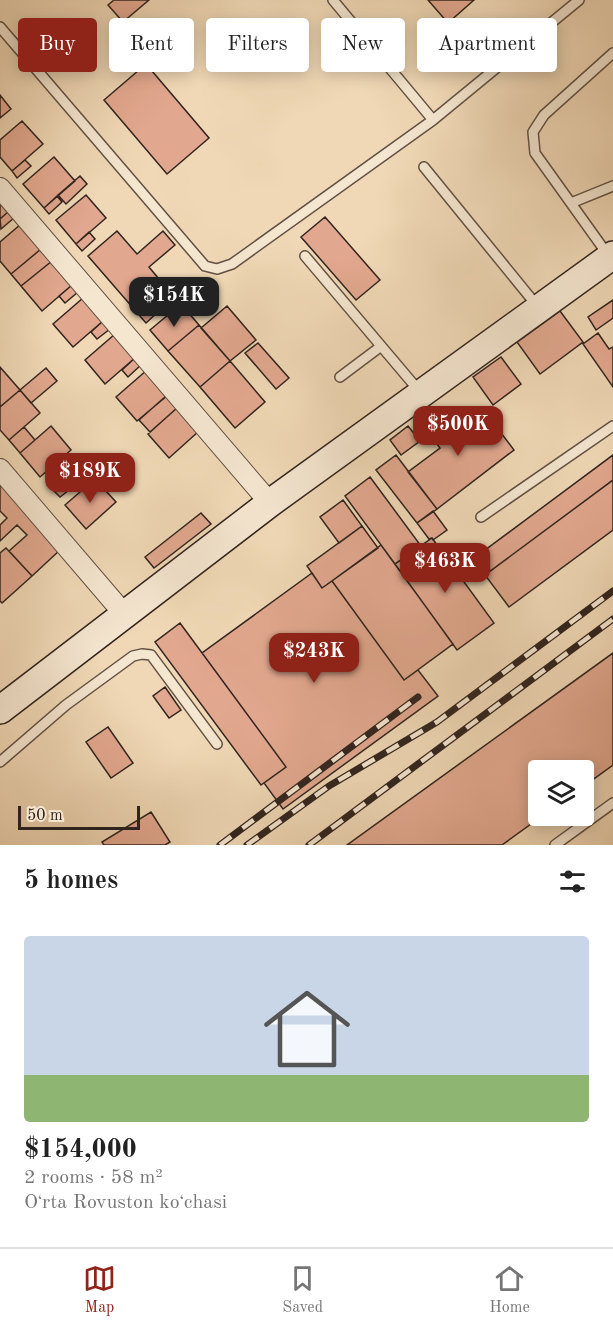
<!DOCTYPE html>
<meta charset="utf-8">
<style>
:root{--surface:#fff;--page:#f6f6f6;--text:#222;--muted:#767676;--line:#e0e0e0;--accent:#8f2418}
body{margin:0;font-family:"Old Standard TT",serif;background:var(--page);color:var(--text);height:100vh;display:flex;flex-direction:column;font-size:22px;white-space:nowrap}
*{box-sizing:border-box;margin:0}
p{font-size:20px;color:var(--muted)}
.icon{flex:none;width:33px;height:33px;fill:none;stroke:currentColor;stroke-width:2;stroke-linecap:round;stroke-linejoin:round}
.map{position:relative;height:845px;overflow:hidden}
.details{display:flex;flex-direction:column;background:var(--surface);flex:1}
.details>*{flex:none}
.hud{position:absolute;left:18px;top:18px;width:578px;height:54px;display:flex;gap:12px}
.fabs{position:absolute;left:528px;top:760px;display:grid;gap:12px}
.fabs a{display:grid;place-items:center;width:66px;height:66px;border-radius:6px;background:var(--surface);box-shadow:0 3px 15px #0003;font-size:30px}
.scale{position:absolute;left:18px;bottom:15px;width:122px;box-sizing:border-box;padding-left:6px;border:3px solid #31241e;border-top:0;font-size:16px;line-height:21px;white-space:nowrap;color:#31241e;-webkit-text-stroke:4px #f5e6d0;paint-order:stroke}
.price{position:absolute;translate:-50% -51px;padding:0 14px;border-radius:12px;background:var(--accent);color:#fff;font-size:20px;line-height:39px;filter:drop-shadow(0 2px 3px #0008)}
.price::after{content:'';position:absolute;left:50%;top:36px;width:18px;height:14px;margin-left:-9px;background:inherit;clip-path:polygon(0 0,100% 0,50% 100%)}
.price.on{background:#222;color:#fff}
ul{padding:0;list-style:none}
li{display:grid;align-content:center;gap:12px;height:318px;padding:0 24px}
li+li{border-top:2px solid var(--line)}
li span{display:grid;place-items:center;height:186px;border-radius:6px;color:#555}
li>.icon{margin-inline-start:auto}
span .icon{width:108px;height:108px;fill:#fffc;stroke-width:1}
li b{font-size:26px}
h2{display:flex;justify-content:space-between;align-items:center;height:72px;padding:0 24px;font-size:26px}
.chip{padding:0 21px;border-radius:6px;background:var(--surface);box-shadow:0 3px 15px #0003;font-size:21px;line-height:54px}
.chip.on{background:var(--accent);color:#fff}
.dock{display:flex;justify-content:space-around;align-items:center;height:84px;border-top:2px solid var(--line);background:var(--surface);font-size:16px;color:var(--muted)}
.dock a{display:grid;justify-items:center;gap:3px}
.dock .on{color:var(--accent)}
.map>svg:first-child{display:block}
.building{fill:#e2a88f;stroke:#31241e;stroke-width:1.5}
.lines{fill:none;stroke-linecap:round;stroke-linejoin:round}
.lane-casing{stroke:#615144;stroke-width:12}
.street-casing{stroke:#615144;stroke-width:22}
.secondary-casing{stroke:#31241e;stroke-width:30}
.lane{stroke:#f5e6d0;stroke-width:9}
.street{stroke:#f5e6d0;stroke-width:20}
.secondary{stroke:#f5e6d0;stroke-width:27}
.rail-casing{stroke:#31241e;stroke-width:7}
.rail{stroke:#f5e6d0;stroke-width:4.5;stroke-dasharray:14;stroke-linecap:butt}
</style>
<div class="map">
<svg width="613" height="845" viewBox="0 0 613 845">
<rect width="100%" height="100%" fill="#f0d8b6"/>
<filter id="stains"><feTurbulence type="fractalNoise" baseFrequency=".00333" numOctaves="4"/><feColorMatrix values="0 0 0 0 .2 0 0 0 0 .09 0 0 0 0 .02 0 0 0 .5 -.17"/></filter>
<radialGradient id="worn" r=".72"><stop offset=".6" stop-color="#630" stop-opacity="0"/><stop offset="1" stop-color="#630" stop-opacity=".3"/></radialGradient>
<path class="building" d="M 114,0 L 149,0 L 123,22 L 108,5 Z
M 428,0 L 474,0 L 448,23 Z
M 146,64 L 209,138 L 167,174 L 104,100 Z
M 0,95 L 11,109 L 0,118 Z
M 22,121 L 43,144 L 12,171 L 0,157 L 0,140 Z
M 54,157 L 75,181 L 44,208 L 23,184 Z
M 25,160 L 31,166 L 17,178 L 12,171 Z
M 80,176 L 87,184 L 66,204 L 58,195 Z
M 86,195 L 106,218 L 76,244 L 56,220 Z
M 57,196 L 62,202 L 49,214 L 44,208 Z
M 3,204 L 9,211 L 0,219 L 0,206 Z
M 9,211 L 15,217 L 1,229 L 0,219 Z
M 325,217 L 380,280 L 356,300 L 301,237 Z
M 21,224 L 41,249 L 11,274 L 0,261 L 0,242 Z
M 117,231 L 137,254 L 163,231 L 175,245 L 149,267 L 169,291 L 140,316 L 88,256 Z
M 89,232 L 95,239 L 82,251 L 76,244 Z
M 41,249 L 52,261 L 21,286 L 11,274 Z
M 52,261 L 72,285 L 42,311 L 21,286 Z
M 72,285 L 78,292 L 65,303 L 59,296 Z
M 83,298 L 103,321 L 73,347 L 53,324 Z
M 613,300 L 613,318 L 596,330 L 588,317 Z
M 181,304 L 199,325 L 168,351 L 150,330 Z
M 153,305 L 158,312 L 146,323 L 140,316 Z
M 227,306 L 256,340 L 230,361 L 201,328 Z
M 560,311 L 583,342 L 540,374 L 517,342 Z
M 103,321 L 110,329 L 97,339 L 91,332 Z
M 199,325 L 230,361 L 200,387 L 168,351 Z
M 598,333 L 609,349 L 613,347 L 613,387 L 583,344 Z
M 115,334 L 136,357 L 105,384 L 85,360 Z
M 258,343 L 289,378 L 276,389 L 245,353 Z
M 136,357 L 142,364 L 128,377 L 122,370 Z
M 501,357 L 521,384 L 493,405 L 473,377 Z
M 230,361 L 265,402 L 235,428 L 200,387 Z
M 0,367 L 20,390 L 0,407 Z
M 46,368 L 57,381 L 31,403 L 20,390 Z
M 147,370 L 168,395 L 137,421 L 116,397 Z
M 20,390 L 40,413 L 9,440 L 0,430 L 0,407 Z
M 166,396 L 177,408 L 150,432 L 139,420 Z
M 178,407 L 199,431 L 169,458 L 148,434 Z
M 435,408 L 456,436 L 486,413 L 514,450 L 437,509 L 408,472 L 440,448 L 419,420 Z
M 51,426 L 71,450 L 40,477 L 20,453 Z
M 408,426 L 420,441 L 401,455 L 390,440 Z
M 24,427 L 35,440 L 20,453 L 9,440 Z
M 396,455 L 437,509 L 417,523 L 376,470 Z
M 613,455 L 613,480 L 485,575 L 473,559 Z
M 61,474 L 68,481 L 54,491 L 49,484 Z
M 370,477 L 421,546 L 395,564 L 345,496 Z
M 95,479 L 116,502 L 86,529 L 65,505 Z
M 613,480 L 613,530 L 509,607 L 485,575 Z
M 68,481 L 73,487 L 60,497 L 54,491 Z
M 0,484 L 60,550 L 32,576 L 9,551 L 27,535 L 17,525 L 0,541 L 0,525 L 7,518 L 0,511 Z
M 343,500 L 362,526 L 339,543 L 320,517 Z
M 433,511 L 447,530 L 433,540 L 432,538 L 429,539 L 417,523 Z
M 201,513 L 211,524 L 154,568 L 145,557 Z
M 362,526 L 378,548 L 322,588 L 307,566 Z
M 432,538 L 494,623 L 457,650 L 395,564 Z
M 381,545 L 453,644 L 404,680 L 332,581 Z
M 6,548 L 32,576 L 2,603 L 0,601 L 0,553 Z
M 312,573 L 322,588 L 332,581 L 404,680 L 418,670 L 438,696 L 283,809 L 264,783 L 286,767 L 202,653 Z
M 180,623 L 286,767 L 261,785 L 155,642 Z
M 613,653 L 613,765 L 584,786 L 584,771 L 538,771 L 538,816 L 542,816 L 502,845 L 347,845 Z
M 165,687 L 181,710 L 169,718 L 153,696 Z
M 108,727 L 133,763 L 111,778 L 86,742 Z
M 151,812 L 170,842 L 165,845 L 104,845 L 102,842 Z"/>
<g class="lines">
<g class="lane-casing">
<path id="lane" d="M 333,0 L 433,120
M 0,27 L 205,266 L 217,269 L 232,264 L 433,120 L 579,0
M 424,167 L 538,307
M 571,203 L 613,186
M 608,255 L 535,153 L 533,132 L 544,115 L 613,53
M 305,256 L 420,392
M 340,377 L 380,347
M 481,517 L 613,426
M 0,762 L 66,705 L 133,656 L 142,654 L 151,655 L 217,744
M 555,845 L 613,803"/>
</g>
<g class="street-casing">
<path id="street" d="M 0,188 L 270,503
M 0,469 L 125,615"/>
</g>
<g class="secondary-casing">
<path id="secondary" d="M 0,710 L 270,503 L 613,255"/>
</g>
<use href="#lane" class="lane"/>
<use href="#street" class="street"/>
<use href="#secondary" class="secondary"/>
<g class="rail-casing">
<path id="rail" d="M 220,845 L 418,697
M 247,845 L 329,786 L 437,722 L 613,591
M 309,845 L 613,619"/>
</g>
<use href="#rail" class="rail"/>
</g>
<rect width="100%" height="100%" filter="url(#stains)"/>
<rect width="100%" height="100%" fill="url(#worn)"/>
</svg>
<div class="fabs">
<a><svg class="icon" aria-label="layers" viewBox="0 0 24 24"><path d="M12 4l9 5-9 5-9-5zM3 14l9 5 9-5"/></svg></a>
</div>
<div class="scale">50 m</div>
<b class="price on" style="left:174px;top:328px">$154K</b>
<b class="price" style="left:458px;top:457px">$500K</b>
<b class="price" style="left:90px;top:504px">$189K</b>
<b class="price" style="left:445px;top:594px">$463K</b>
<b class="price" style="left:314px;top:684px">$243K</b>
<div class="hud">
<a class="chip on">Buy</a>
<a class="chip">Rent</a>
<a class="chip">Filters</a>
<a class="chip">New</a>
<a class="chip">Apartment</a>
</div>
</div>
<section class="details">
<h2>5 homes<svg class="icon" aria-label="filters" viewBox="0 0 24 24"><path d="M4 7h16M4 17h16"/><circle cx="9" cy="7" r="2"/><circle cx="15" cy="17" r="2"/></svg></h2>
<ul>
<li><span style="background:linear-gradient(#c9d6e8 75%,#8fb573 0)"><svg class="icon" aria-label="home" viewBox="0 0 24 24"><path d="M3 11l9-7 9 7M6 9v11h12V9"/></svg></span><div><b>$154,000</b><p>2 rooms · 58 m²</p><p>Oʻrta Rovuston koʻchasi</p></div></li>
</ul>
</section>
<nav class="dock">
<a class="on"><svg class="icon" aria-label="map" viewBox="0 0 24 24"><path d="M3 6l6-2 6 2 6-2v14l-6 2-6-2-6 2zM9 4v14M15 6v14"/></svg>Map</a>
<a><svg class="icon" aria-label="saved" viewBox="0 0 24 24"><path d="M7 4h10v16l-5-4-5 4z"/></svg>Saved</a>
<a><svg class="icon" aria-label="home" viewBox="0 0 24 24"><path d="M3 11l9-7 9 7M6 9v11h12V9"/></svg>Home</a>
</nav>
